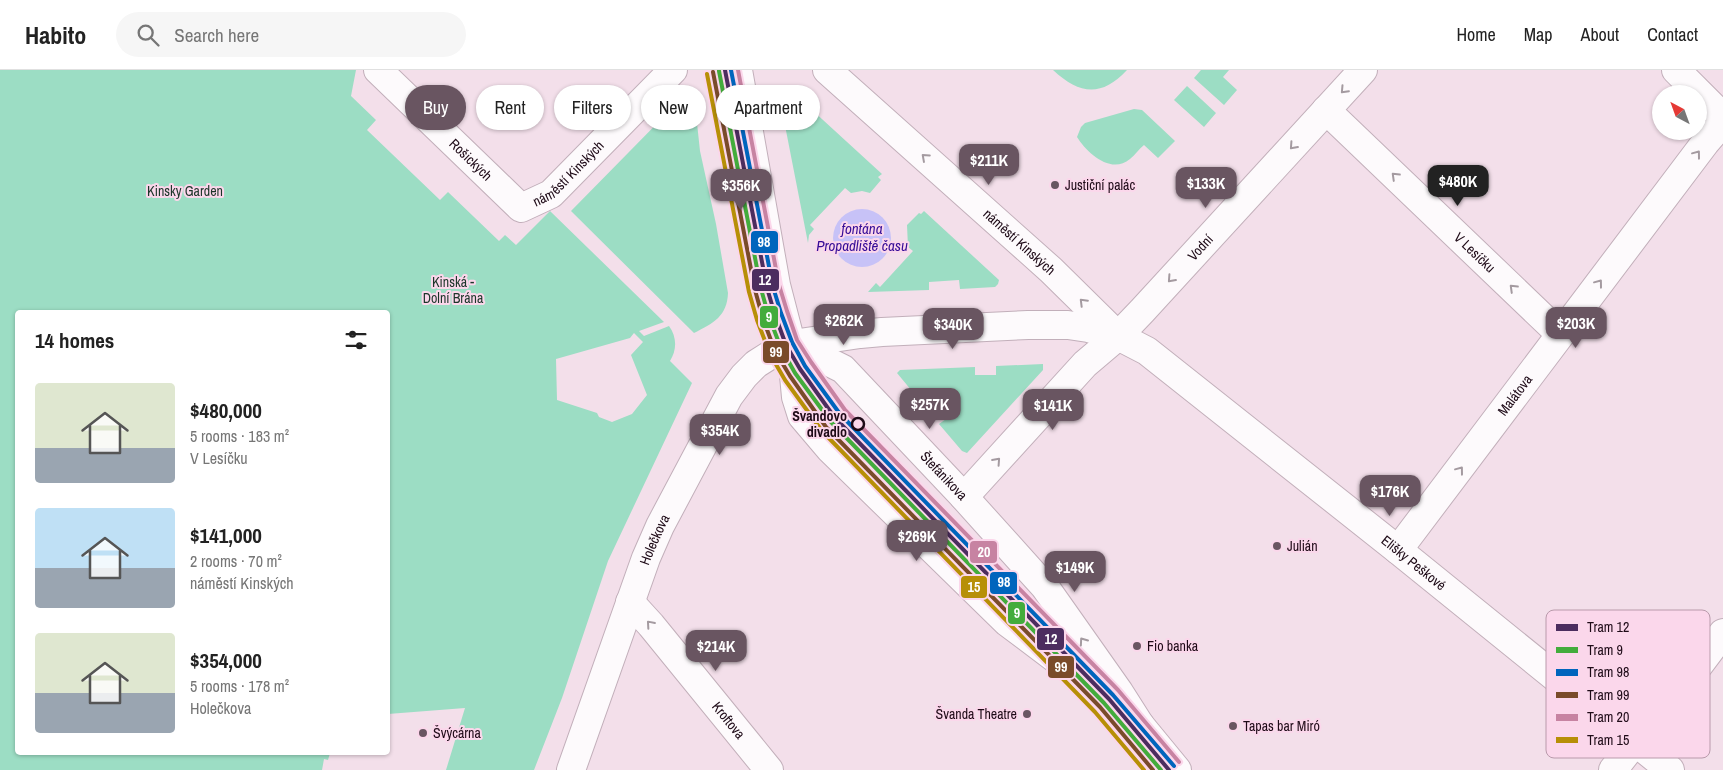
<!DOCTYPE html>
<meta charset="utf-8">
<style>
:root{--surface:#fff;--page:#f6f6f6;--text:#222;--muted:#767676;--line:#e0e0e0;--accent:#695561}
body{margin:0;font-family:"Archivo Narrow",sans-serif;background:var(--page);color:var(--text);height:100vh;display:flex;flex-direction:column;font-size:19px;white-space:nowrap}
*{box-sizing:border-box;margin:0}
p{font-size:16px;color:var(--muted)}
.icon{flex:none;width:28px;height:28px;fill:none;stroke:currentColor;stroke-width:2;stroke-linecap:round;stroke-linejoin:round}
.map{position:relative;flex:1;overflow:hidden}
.drawer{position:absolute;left:15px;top:240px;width:375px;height:445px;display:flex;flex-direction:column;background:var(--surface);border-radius:5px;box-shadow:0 1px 4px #0004}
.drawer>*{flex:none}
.top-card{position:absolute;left:405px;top:15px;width:475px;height:45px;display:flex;gap:10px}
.needle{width:32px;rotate:319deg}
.controls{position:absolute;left:1652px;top:15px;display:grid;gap:10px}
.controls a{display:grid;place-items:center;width:55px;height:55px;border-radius:50%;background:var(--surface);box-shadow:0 1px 4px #0004;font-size:25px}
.price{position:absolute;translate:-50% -42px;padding:0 11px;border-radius:10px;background:var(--accent);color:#fff;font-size:16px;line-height:32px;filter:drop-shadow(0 1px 2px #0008)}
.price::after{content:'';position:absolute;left:50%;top:30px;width:15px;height:11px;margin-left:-8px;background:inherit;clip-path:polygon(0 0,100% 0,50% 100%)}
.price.on{background:#222;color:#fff}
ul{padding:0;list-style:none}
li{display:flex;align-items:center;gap:15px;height:125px;padding:0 20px}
li span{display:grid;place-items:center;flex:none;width:140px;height:100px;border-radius:5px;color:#555}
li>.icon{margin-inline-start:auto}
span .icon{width:60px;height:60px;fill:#fffc;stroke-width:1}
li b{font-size:21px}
h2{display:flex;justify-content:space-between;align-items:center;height:60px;padding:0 20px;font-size:21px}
.tag{padding:0 18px;border-radius:22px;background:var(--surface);box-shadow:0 1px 4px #0004;font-size:18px;line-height:45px}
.tag.on{background:var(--accent);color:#fff}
header{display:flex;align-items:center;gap:30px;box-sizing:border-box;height:70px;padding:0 25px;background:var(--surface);border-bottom:1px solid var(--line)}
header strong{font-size:24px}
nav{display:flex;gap:28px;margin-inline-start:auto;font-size:18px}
.search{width:350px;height:45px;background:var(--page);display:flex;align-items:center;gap:12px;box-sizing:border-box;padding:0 18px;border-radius:28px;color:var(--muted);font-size:19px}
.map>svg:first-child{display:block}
.green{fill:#9cddc4;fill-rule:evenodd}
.water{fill:#c7c2f7}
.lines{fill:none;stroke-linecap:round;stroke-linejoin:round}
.street-casing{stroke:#c2afba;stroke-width:30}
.secondary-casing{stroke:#c2afba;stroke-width:30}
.street{stroke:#fdfafc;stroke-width:28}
.secondary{stroke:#fdfafc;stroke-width:28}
.tram-1-casing{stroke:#fbd7eb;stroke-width:8}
.tram-2-casing{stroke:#fbd7eb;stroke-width:8}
.tram-3-casing{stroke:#fbd7eb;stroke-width:8}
.tram-4-casing{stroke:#fbd7eb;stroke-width:8}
.tram-5-casing{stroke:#fbd7eb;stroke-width:8}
.tram-6-casing{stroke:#fbd7eb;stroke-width:8}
.tram-1{stroke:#4c2d5f;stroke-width:4}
.tram-2{stroke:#43ac3c;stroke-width:4}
.tram-3{stroke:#0065bd;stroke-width:4}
.tram-4{stroke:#7a4b2a;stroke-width:4}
.tram-5{stroke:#c783a2;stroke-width:4}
.tram-6{stroke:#b78f07;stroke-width:4}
.oneway{stroke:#a49aa0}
.poi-dot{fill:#695561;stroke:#fbd7eb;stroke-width:2}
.stop-dot{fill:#fbd7eb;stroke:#1e0a17;stroke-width:2.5}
.labels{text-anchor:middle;stroke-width:4;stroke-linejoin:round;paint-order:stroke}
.street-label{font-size:14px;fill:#1e0a17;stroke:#fbd7eb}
.poi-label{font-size:14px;fill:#1e0a17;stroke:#fbd7eb;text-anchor:start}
.park-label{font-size:14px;fill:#1b3529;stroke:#fbd7eb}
.stop-label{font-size:14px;font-weight:bold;fill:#1e0a17;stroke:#fbd7eb;text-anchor:end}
.water-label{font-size:15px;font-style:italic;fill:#350c97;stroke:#fbd7eb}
.key{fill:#fbd7eb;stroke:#b99aab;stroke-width:1}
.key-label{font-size:14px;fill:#1e0a17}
.line-badge{stroke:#fbd7eb;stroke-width:2}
.badge-label{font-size:14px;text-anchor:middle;font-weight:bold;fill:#fff}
</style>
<header>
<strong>Habito</strong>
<div class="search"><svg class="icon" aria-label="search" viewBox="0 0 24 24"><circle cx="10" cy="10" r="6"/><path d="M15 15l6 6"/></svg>Search here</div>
<nav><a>Home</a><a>Map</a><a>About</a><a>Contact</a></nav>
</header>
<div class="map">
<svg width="1723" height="700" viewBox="0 0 1723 700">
<rect width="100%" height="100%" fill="#f3dfea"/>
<path class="green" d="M 0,0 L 356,0 L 351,26 L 376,50 L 367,60 L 440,130 L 448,122 L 499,171 L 505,165 L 516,175 L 550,141 L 664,252 L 639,261 L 644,266 L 669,256 C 677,267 677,280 670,291 L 692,313 L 608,491 L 562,628 L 534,700 L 446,700 L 465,638 L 388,644 L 388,242 L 18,242 L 18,682 L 330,683 L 328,690 L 324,689 L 322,700 L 0,700 ZM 634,263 L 643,272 L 631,285 L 647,325 L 632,344 L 612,352 L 599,347 L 597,343 L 557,330 L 556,289 L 630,268 Z
M 1053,0 L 1127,0 C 1101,28 1079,24 1053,0 Z
M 1201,0 L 1229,0 L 1223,7 L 1237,20 L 1224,35 L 1194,8 Z
M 1187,16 L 1216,43 L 1204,57 L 1174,30 Z
M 685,25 L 694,25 L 700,81 L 716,154 L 728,223 C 727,246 714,253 694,263 L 571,141 Z
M 790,27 L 799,28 L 882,104 L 878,107 L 881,110 L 870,123 L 862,121 L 851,123 L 845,118 L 810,155 L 814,159 L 809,165 L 808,173 L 781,35 L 784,30 Z
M 1134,39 L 1142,40 L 1175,71 L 1158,88 L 1144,75 C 1139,79 1135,85 1130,89 C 1111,105 1087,83 1077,67 L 1081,57 L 1085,53 Z
M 924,141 L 999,210 L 998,214 L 995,217 L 960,219 L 959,210 L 929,212 L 929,220 L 868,222 L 876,213 L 880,217 L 913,181 L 908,177 L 907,155 L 919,143 L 921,144 Z
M 1043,294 L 1043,300 L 967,383 L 962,381 L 939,354 L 946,349 L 932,333 L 926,338 L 897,303 L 900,300 L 975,297 L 975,305 L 996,305 L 996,296 Z"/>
<path class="water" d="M833 168a29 29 0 1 1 58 0a29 29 0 1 1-58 0Z"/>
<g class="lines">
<g class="street-casing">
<g id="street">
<path id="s1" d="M 378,0 L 521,138 L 551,124 L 673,0"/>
<path d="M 738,0 L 776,215 L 791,273 L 796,327 L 802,346 L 830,379 L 1007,552 L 1109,629 L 1140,655"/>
<path id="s2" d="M 827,0 L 1051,200 L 1118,266"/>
<path d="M 1676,0 L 1723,47"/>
<path id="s3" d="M 1326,40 L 1560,264"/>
<path id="s4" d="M 791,273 L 843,299 L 964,427 L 1045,517 L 1119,622 L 1140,655 L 1177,700"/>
<path id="s5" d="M 964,427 L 1085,294 L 1118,266 L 1142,241 L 1363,0"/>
<path id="s6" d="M 1398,480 L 1705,73 L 1723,52"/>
<path id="s7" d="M 630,532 L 651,555 L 769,700"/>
<path d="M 1613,700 L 1635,672 L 1662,644 L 1723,563"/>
</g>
</g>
<g class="secondary-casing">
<g id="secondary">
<path id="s8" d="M 571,700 L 646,488 L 660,456 L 729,326 L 744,306 L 756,294 L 786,275 L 860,264 L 882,262 L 1028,255 L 1068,255 L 1088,258 L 1118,266 L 1147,281 L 1398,480 L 1670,700"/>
</g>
</g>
<use href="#street" class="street"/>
<use href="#secondary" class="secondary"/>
<g class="tram-1-casing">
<path id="tram-1" d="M 725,0 L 767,218 L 775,245 L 786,275 L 800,299 L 835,348 L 1109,629 L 1169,700"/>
</g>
<g class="tram-2-casing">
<path id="tram-2" d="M 719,1 L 761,219 L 769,247 L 781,278 L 795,303 L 831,352 L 1104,633 L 1161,700"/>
</g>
<g class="tram-3-casing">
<path id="tram-3" d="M 731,0 L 773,217 L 781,243 L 792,272 L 805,296 L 840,344 L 1113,625 L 1174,696"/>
</g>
<g class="tram-4-casing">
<path id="tram-4" d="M 713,2 L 755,220 L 763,249 L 775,281 L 790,306 L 826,357 L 1100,637 L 1153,700"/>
</g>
<g class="tram-5-casing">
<path id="tram-5" d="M 738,0 L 779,215 L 787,241 L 797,270 L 811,292 L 845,340 L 1118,620 L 1179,692"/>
</g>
<g class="tram-6-casing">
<path id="tram-6" d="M 707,4 L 749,222 L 757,250 L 770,284 L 785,310 L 822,361 L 1095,642 L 1144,700"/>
</g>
<use href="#tram-1" class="tram-1"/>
<use href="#tram-2" class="tram-2"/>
<use href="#tram-3" class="tram-3"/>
<use href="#tram-4" class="tram-4"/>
<use href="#tram-5" class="tram-5"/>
<use href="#tram-6" class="tram-6"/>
</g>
<defs><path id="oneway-chevron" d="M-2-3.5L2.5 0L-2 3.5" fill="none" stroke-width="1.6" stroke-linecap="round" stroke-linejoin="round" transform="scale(1.25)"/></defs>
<g class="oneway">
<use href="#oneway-chevron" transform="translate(1344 20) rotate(133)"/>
<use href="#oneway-chevron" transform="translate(1293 76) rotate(132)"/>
<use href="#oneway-chevron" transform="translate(1697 84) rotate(-53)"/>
<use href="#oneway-chevron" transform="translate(925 87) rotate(-138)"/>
<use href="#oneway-chevron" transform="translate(1395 106) rotate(-136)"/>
<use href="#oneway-chevron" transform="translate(1171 209) rotate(132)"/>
<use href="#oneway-chevron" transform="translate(1599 213) rotate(-53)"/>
<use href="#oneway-chevron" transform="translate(1513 218) rotate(-136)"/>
<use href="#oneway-chevron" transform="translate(1083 232) rotate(-135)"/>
<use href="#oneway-chevron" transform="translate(997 391) rotate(-48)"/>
<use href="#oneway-chevron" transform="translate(1460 400) rotate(-53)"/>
<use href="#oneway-chevron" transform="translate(650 554) rotate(-131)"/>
<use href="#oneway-chevron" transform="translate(1083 571) rotate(-125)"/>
</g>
<g class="poi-dot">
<circle cx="1055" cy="115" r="5"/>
<circle cx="1277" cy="476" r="5"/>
<circle cx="1137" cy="576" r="5"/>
<circle cx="1027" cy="644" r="5"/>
<circle cx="1233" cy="656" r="5"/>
<circle cx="423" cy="663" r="5"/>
</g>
<circle class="stop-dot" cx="858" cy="354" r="6"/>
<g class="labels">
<g class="street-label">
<text dy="5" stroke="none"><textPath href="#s1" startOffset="129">Rošických</textPath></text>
<text dy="5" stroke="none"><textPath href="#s1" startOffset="258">náměstí Kinských</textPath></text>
<text dy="5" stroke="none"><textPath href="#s2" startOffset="258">náměstí Kinských</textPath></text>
<text dy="5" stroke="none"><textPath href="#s5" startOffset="344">Vodní</textPath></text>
<text dy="5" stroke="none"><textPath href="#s3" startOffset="206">V Lesíčku</textPath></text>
<text dy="5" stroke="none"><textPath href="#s6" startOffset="194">Malátova</textPath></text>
<text dy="5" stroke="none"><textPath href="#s4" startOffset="205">Štefánikova</textPath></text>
<text dy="5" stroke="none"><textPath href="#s8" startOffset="245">Holečkova</textPath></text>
<text dy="5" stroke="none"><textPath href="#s8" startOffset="1192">Elišky Peškové</textPath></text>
<text dy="5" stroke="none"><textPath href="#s7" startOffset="154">Kroftova</textPath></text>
</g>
<g class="poi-label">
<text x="1065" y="120">Justiční palác</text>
<text x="1287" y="481">Julián</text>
<text x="1147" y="581">Fio banka</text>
<text x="1017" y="649" text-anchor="end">Švanda Theatre</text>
<text x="1243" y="661">Tapas bar Miró</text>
<text x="433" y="668">Švýcárna</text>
</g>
<g class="park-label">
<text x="185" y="126">Kinsky Garden</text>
<text x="453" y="217">Kinská -<tspan x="453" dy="16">Dolní Brána</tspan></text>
</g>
<g class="stop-label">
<text x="847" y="351">Švandovo<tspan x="847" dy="16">divadlo</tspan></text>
</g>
<g class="water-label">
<text x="862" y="164">fontána<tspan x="862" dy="17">Propadliště času</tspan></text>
</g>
</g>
<rect x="1546" y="540" width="164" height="148" rx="8" class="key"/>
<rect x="1556" y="554" width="22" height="7" fill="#4c2d5f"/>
<rect x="1556" y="577" width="22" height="6" fill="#43ac3c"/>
<rect x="1556" y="599" width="22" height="7" fill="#0065bd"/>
<rect x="1556" y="622" width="22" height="6" fill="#7a4b2a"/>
<rect x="1556" y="644" width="22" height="7" fill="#c783a2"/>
<rect x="1556" y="667" width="22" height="6" fill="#b78f07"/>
<g class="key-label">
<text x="1587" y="562">Tram 12</text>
<text x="1587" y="585">Tram 9</text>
<text x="1587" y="607">Tram 98</text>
<text x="1587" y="630">Tram 99</text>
<text x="1587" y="652">Tram 20</text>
<text x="1587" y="675">Tram 15</text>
</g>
<g class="line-badge">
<rect x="750" y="160" width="29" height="24" rx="5" fill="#0065bd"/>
<rect x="751" y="198" width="29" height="24" rx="5" fill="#4c2d5f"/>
<rect x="759" y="235" width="20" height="24" rx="5" fill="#43ac3c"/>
<rect x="762" y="270" width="28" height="24" rx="5" fill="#7a4b2a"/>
<rect x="969" y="470" width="29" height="24" rx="5" fill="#c783a2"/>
<rect x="989" y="501" width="29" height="24" rx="5" fill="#0065bd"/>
<rect x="960" y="505" width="28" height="24" rx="5" fill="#b78f07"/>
<rect x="1007" y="531" width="19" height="24" rx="5" fill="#43ac3c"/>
<rect x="1036" y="557" width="29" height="24" rx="5" fill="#4c2d5f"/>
<rect x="1047" y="585" width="28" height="24" rx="5" fill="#7a4b2a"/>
</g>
<g class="badge-label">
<text x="764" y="177">98</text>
<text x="765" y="215">12</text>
<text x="769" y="252">9</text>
<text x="776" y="287">99</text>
<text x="984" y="487">20</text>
<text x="1004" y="517">98</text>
<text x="974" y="522">15</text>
<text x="1017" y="548">9</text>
<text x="1051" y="574">12</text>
<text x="1061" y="602">99</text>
</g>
</svg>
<div class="controls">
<a><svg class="needle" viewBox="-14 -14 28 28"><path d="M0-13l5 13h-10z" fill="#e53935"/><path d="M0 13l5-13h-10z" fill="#767676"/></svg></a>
</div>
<b class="price" style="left:989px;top:116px">$211K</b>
<b class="price on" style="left:1458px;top:137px">$480K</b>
<b class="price" style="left:1206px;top:139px">$133K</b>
<b class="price" style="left:741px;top:141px">$356K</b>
<b class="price" style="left:844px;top:276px">$262K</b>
<b class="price" style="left:1576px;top:279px">$203K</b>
<b class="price" style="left:953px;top:280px">$340K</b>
<b class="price" style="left:930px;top:360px">$257K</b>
<b class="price" style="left:1053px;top:361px">$141K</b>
<b class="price" style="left:720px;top:386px">$354K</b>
<b class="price" style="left:1390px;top:447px">$176K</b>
<b class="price" style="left:917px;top:492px">$269K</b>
<b class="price" style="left:1075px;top:523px">$149K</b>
<b class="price" style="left:716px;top:602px">$214K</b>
<div class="top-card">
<a class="tag on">Buy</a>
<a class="tag">Rent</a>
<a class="tag">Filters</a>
<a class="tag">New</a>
<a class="tag">Apartment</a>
</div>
<section class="drawer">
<h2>14 homes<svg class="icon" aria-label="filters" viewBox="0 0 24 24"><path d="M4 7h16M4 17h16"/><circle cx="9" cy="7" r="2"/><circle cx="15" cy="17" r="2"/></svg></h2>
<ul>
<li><span style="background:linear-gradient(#dfe7d0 65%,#9aa5b1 0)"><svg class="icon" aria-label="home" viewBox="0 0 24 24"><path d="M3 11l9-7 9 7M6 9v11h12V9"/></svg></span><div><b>$480,000</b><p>5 rooms · 183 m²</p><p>V Lesíčku</p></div></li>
<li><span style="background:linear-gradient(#bfe0f5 60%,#9aa5b1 0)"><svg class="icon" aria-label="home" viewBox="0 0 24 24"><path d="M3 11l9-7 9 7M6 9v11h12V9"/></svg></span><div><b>$141,000</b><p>2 rooms · 70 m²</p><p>náměstí Kinských</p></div></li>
<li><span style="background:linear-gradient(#dfe7d0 60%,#9aa5b1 0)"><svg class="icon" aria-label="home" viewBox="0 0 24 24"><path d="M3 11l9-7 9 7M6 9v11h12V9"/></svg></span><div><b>$354,000</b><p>5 rooms · 178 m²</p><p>Holečkova</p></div></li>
</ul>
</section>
</div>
